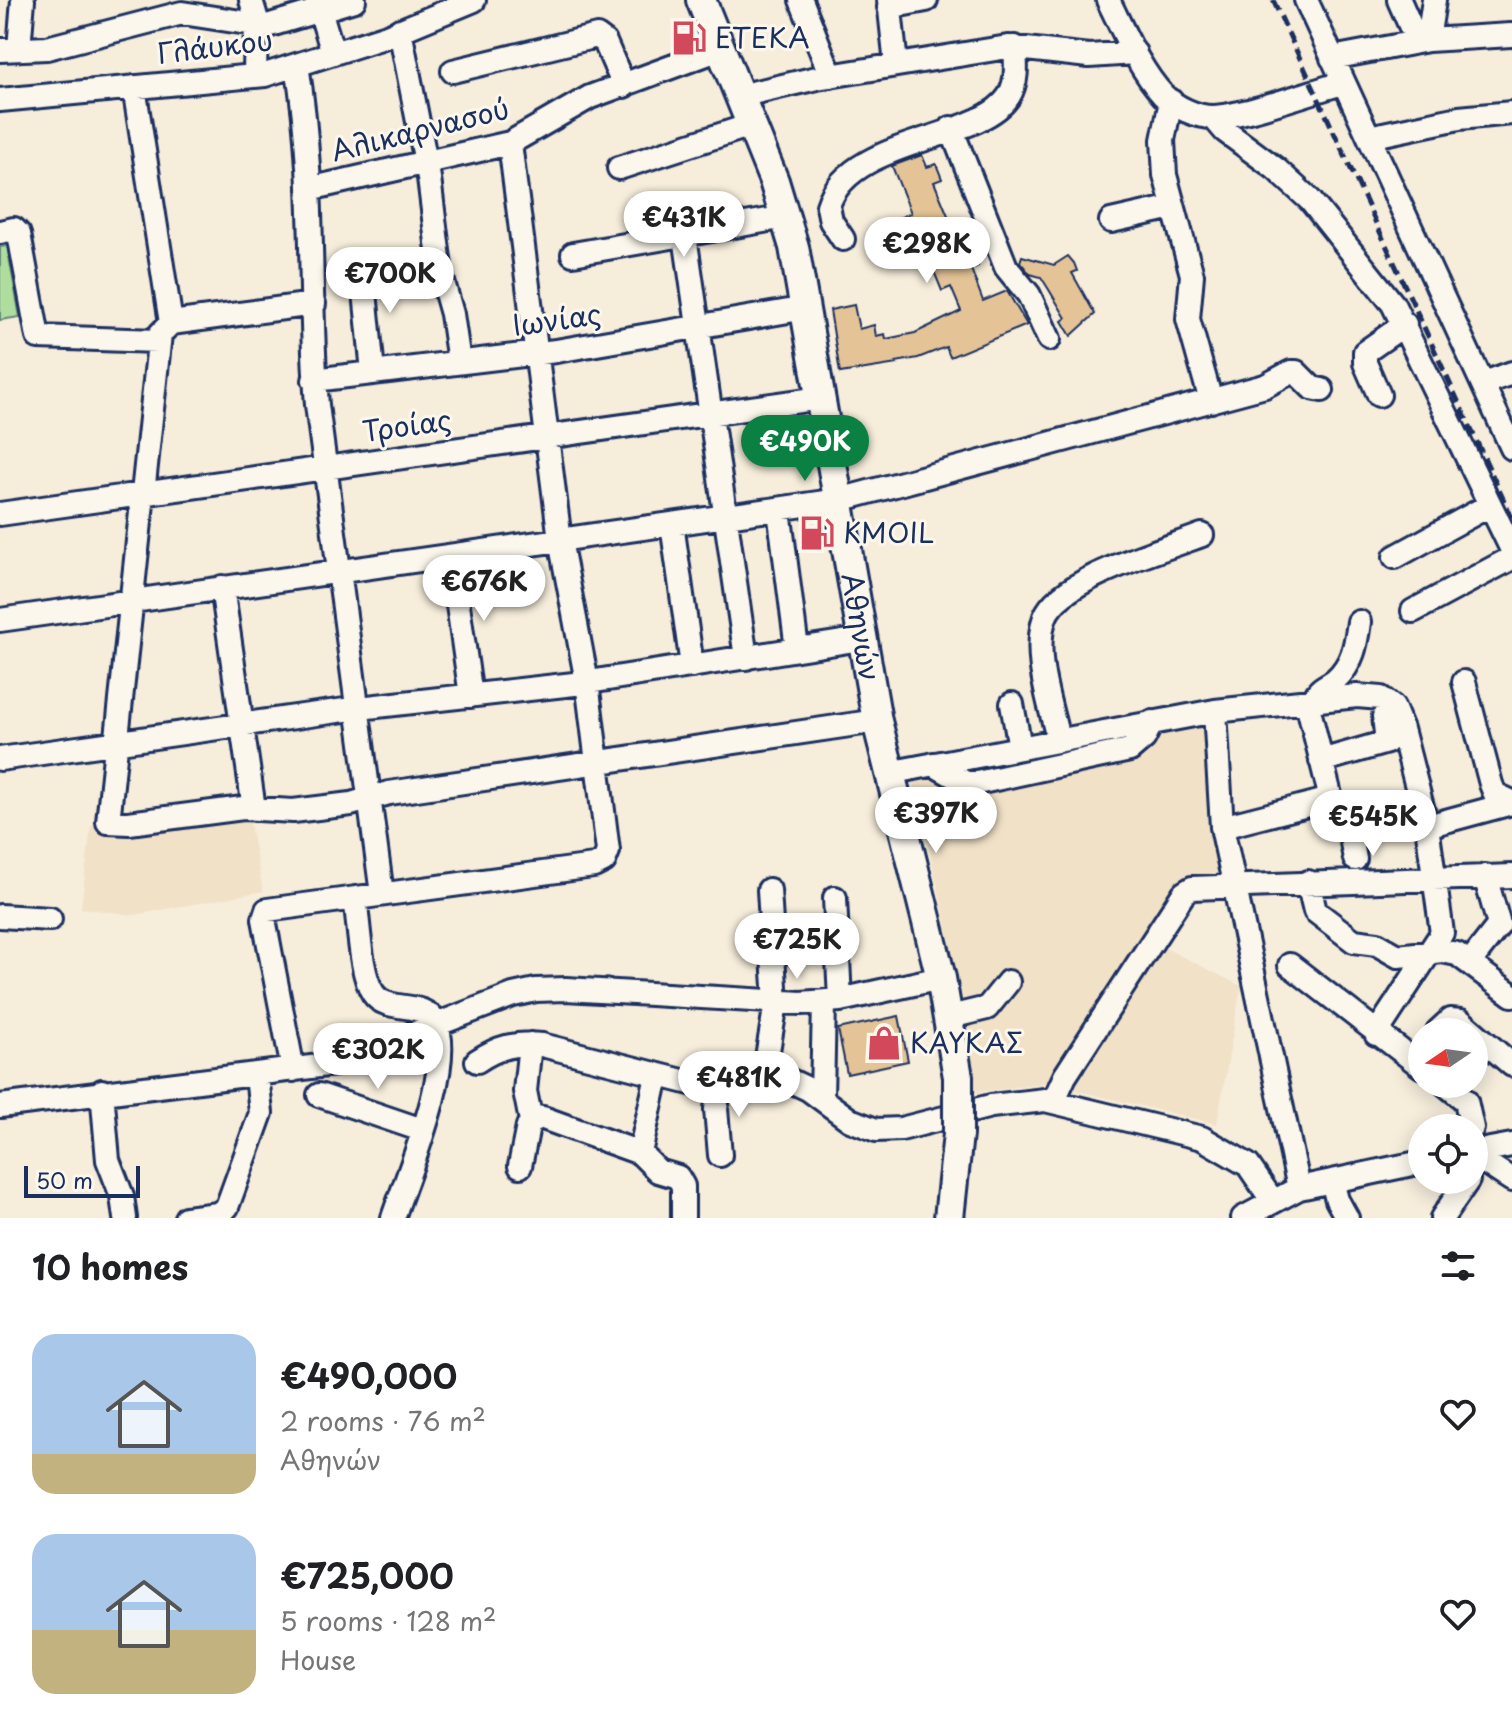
<!DOCTYPE html>
<meta charset="utf-8">
<style>
:root{--surface:#fff;--page:#f2f2f2;--text:#202124;--muted:#757577;--accent:#0b8043}
body{margin:0;font-family:"Playpen Sans",sans-serif;background:var(--page);color:var(--text);height:100vh;display:flex;flex-direction:column;font-size:30px;white-space:nowrap}
*{box-sizing:border-box;margin:0}
p{font-size:26px;color:var(--muted)}
.icon{flex:none;width:44px;height:44px;fill:none;stroke:currentColor;stroke-width:2;stroke-linecap:round;stroke-linejoin:round}
.map{position:relative;height:1218px;overflow:hidden}
.side{display:flex;flex-direction:column;background:var(--surface);flex:1}
.side>*{flex:none}
.needle{width:52px;rotate:257deg}
.controls{position:absolute;left:1408px;top:1018px;display:grid;gap:16px}
.controls a{display:grid;place-items:center;width:80px;height:80px;border-radius:50%;background:var(--surface);box-shadow:0 4px 20px #0003;font-size:40px}
.scale{position:absolute;left:24px;bottom:20px;width:116px;box-sizing:border-box;padding-left:8px;border:4px solid #1b2f5e;border-top:0;font-size:22px;line-height:28px;white-space:nowrap;color:#1b2f5e;-webkit-text-stroke:6px #fbf7ec;paint-order:stroke}
.price{position:absolute;translate:-50% -68px;padding:0 18px;border-radius:28px;background:#fff;color:#222;font-size:26px;line-height:52px;filter:drop-shadow(0 2px 4px #0008)}
.price::after{content:'';position:absolute;left:50%;top:48px;width:24px;height:18px;margin-left:-12px;background:inherit;clip-path:polygon(0 0,100% 0,50% 100%)}
.price.current{background:var(--accent);color:#fff}
ul{padding:0;list-style:none}
li{display:flex;align-items:center;gap:24px;height:200px;padding:0 32px}
li span{display:grid;place-items:center;flex:none;width:224px;height:160px;border-radius:24px;color:#555}
li>.icon{margin-inline-start:auto}
span .icon{width:96px;height:96px;fill:#fffc;stroke-width:1}
li b{font-size:34px}
h2{display:flex;justify-content:space-between;align-items:center;height:96px;padding:0 32px;font-size:34px}
.map>svg:first-child{display:block}
.built{fill:#f1e1c7}
.green{fill:#aedd9d;stroke:#64867e;stroke-width:2}
.building{fill:#e4c497;stroke:#1b2f5e;stroke-width:2}
.lines{fill:none;stroke-linecap:round;stroke-linejoin:round}
.minor-casing{stroke:#1b2f5e;stroke-width:28}
.major-casing{stroke:#1b2f5e;stroke-width:34}
.minor{stroke:#fbf7ec;stroke-width:22}
.major{stroke:#fbf7ec;stroke-width:28}
.rail{stroke:#1b2f5e;stroke-width:5;stroke-dasharray:12 6;stroke-linecap:butt}
.major-bridge-casing{stroke:#1b2f5e;stroke-width:34;stroke-linecap:butt}
.major-bridge{stroke:#fbf7ec;stroke-width:28}
.labels{text-anchor:middle;stroke-width:6;stroke-linejoin:round;paint-order:stroke}
.poi-label{font-size:28px;fill:#1b2f5e;stroke:#fbf7ec;text-anchor:start}
.street-label{font-size:28px;fill:#1b2f5e;stroke:#fbf7ec}
</style>
<div class="map">
<svg width="1512" height="1218" viewBox="0 0 1512 1218">
<rect width="100%" height="100%" fill="#f6eddb"/>
<filter id="ink" filterUnits="userSpaceOnUse"><feTurbulence type="fractalNoise" baseFrequency=".0125" numOctaves="2"/><feDisplacementMap in="SourceGraphic" scale="16" xChannelSelector="R" yChannelSelector="G"/><feConvolveMatrix kernelMatrix="1 2 1 2 8 2 1 2 1" color-interpolation-filters="sRGB"/></filter>
<g filter="url(#ink)">
<path class="built" d="M 1209,721 L 1225,873 L 1189,875 L 1149,940 L 1241,986 L 1217,1124 L 1045,1083 L 974,1093 L 965,1006 L 913,779 Z
M 248,815 L 263,891 L 134,915 L 81,908 L 91,826 L 121,828 Z"/>
<path class="green" d="M 7,246 L 20,317 L 0,320 L 0,247 Z"/>
<path class="building" d="M 922,155 L 927,167 L 936,164 L 942,179 L 934,182 L 964,254 L 972,251 L 978,266 L 971,269 L 983,301 L 1007,291 L 1027,325 L 950,357 L 946,347 L 918,358 L 896,362 L 897,364 L 840,373 L 830,310 L 854,305 L 859,329 L 874,325 L 876,336 L 885,334 L 886,339 L 915,333 L 961,311 L 951,287 L 942,291 L 922,242 L 889,255 L 877,227 L 911,213 L 892,166 Z
M 1022,256 L 1054,265 L 1068,256 L 1074,263 L 1077,271 L 1072,273 L 1095,314 L 1071,336 L 1062,321 L 1066,318 L 1048,288 L 1041,277 L 1030,274 L 1020,262 Z
M 899,1016 L 908,1061 L 847,1074 L 838,1029 Z"/>
<g class="lines">
<g class="minor-casing">
<path id="minor" d="M 251,0 L 256,17 L 255,76
M 317,0 L 333,53
M 801,0 L 831,76
M 889,0 L 896,65
M 1108,0 C 1124,32 1139,69 1163,95 C 1175,107 1196,117 1213,117 C 1245,116 1309,92 1343,83
M 1306,0 L 1512,448
M 1399,0 L 1417,41
M 889,7 L 926,0
M 400,30 L 429,178 L 441,275 L 452,314 L 459,362
M 1428,40 L 1434,0
M 19,49 L 23,0
M 0,50 L 47,48 L 182,13 L 267,26 L 354,0
M 1332,58 L 1428,40 L 1511,35
M 297,65 C 316,178 308,292 317,405 L 382,894
M 453,71 L 597,36 L 605,42 L 624,86
M 134,87 L 171,323
M 739,96 L 817,78 L 1008,47 L 1089,56 L 1135,53
M 0,100 L 265,75 L 387,36 L 474,0
M 1171,101 L 1163,140 L 1165,175 L 1192,275 L 1188,319 L 1211,401
M 1213,117 L 1225,131 L 1276,169 L 1310,200 L 1393,304 L 1512,550
M 951,128 L 1006,267 L 1029,295 L 1049,339
M 1369,137 L 1459,118 L 1512,113
M 619,168 L 751,125
M 309,189 L 510,143 L 590,97 L 720,49
M 1111,221 L 1173,207
M 0,232 L 14,229 L 19,234 L 38,337 L 158,341
M 685,236 L 746,658
M 843,239 L 831,221 L 828,206 C 849,137 980,142 1009,96 C 1018,81 1016,64 1015,47
M 573,254 L 786,217
M 362,262 L 373,372
M 314,304 L 171,323 L 160,334 L 108,822 L 129,823 L 243,808 L 293,811 L 351,804 L 389,793 L 877,721
M 314,380 L 556,351 L 806,308
M 1484,383 L 1512,373
M 1379,395 L 1365,363 L 1365,352 L 1405,324
M 779,510 L 797,649
M 0,514 L 821,398
M 672,524 L 692,666
M 451,556 L 471,696
M 1395,557 L 1490,505
M 222,587 L 254,809
M 1413,611 L 1512,558
M 0,620 L 839,500 L 1265,386 L 1291,372 L 1296,372 L 1312,388 L 1322,390
M 1464,682 L 1491,784 L 1495,794 L 1512,802
M 1314,701 C 1317,688 1326,687 1335,680 C 1353,664 1356,644 1359,622
M 1012,704 L 1020,747
M 1215,711 L 1222,827 L 1299,1188
M 1058,739 C 1050,703 1032,654 1045,617 C 1060,578 1163,550 1202,535
M 0,759 L 359,708 L 583,683 L 861,639
M 1321,761 L 1387,742 L 1384,716
M 933,764 L 966,783 L 977,783 L 1130,750 L 1144,738 L 1152,722
M 888,773 L 1215,711 L 1357,696 L 1381,698 L 1393,707 L 1402,729 L 1427,826 L 1442,933 L 1376,1034
M 1331,799 C 1349,813 1351,838 1355,859
M 1427,826 L 1512,803
M 1222,827 L 1331,799 L 1307,702
M 1308,882 L 1315,911 L 1354,941 L 1377,944 L 1398,956 L 1442,951 L 1457,954 L 1512,995
M 355,898 C 359,923 360,973 373,993 C 387,1015 424,998 436,1024 C 455,1063 407,1176 393,1218
M 835,898 L 840,1000
M 0,916 L 50,919
M 1470,962 L 1499,925 L 1485,876
M 1290,965 L 1422,1067
M 950,1017 L 987,1008 L 1008,982
M 1438,1031 L 1450,1020 L 1461,1021 L 1512,1065
M 530,1044 L 525,1091 L 531,1121
M 477,1061 C 498,1047 516,1042 542,1045 L 698,1085 L 720,1083 L 765,1069 L 808,1089 L 850,1120 L 876,1130 L 901,1129 L 991,1106 L 1045,1100 L 1202,1138 L 1248,1165 L 1272,1200
M 765,1069 L 776,1003 L 769,890
M 293,1070 L 264,919 L 267,910 L 594,866 L 604,861 L 608,851 L 587,682 L 560,540 L 510,143
M 1445,1084 L 1466,1101 L 1472,1128
M 102,1091 L 108,1160 L 122,1196 L 125,1218
M 319,1095 L 422,1130
M 822,1098 L 824,1002
M 1054,1100 L 1065,1076 L 1184,893 L 1192,888 L 1512,876
M 0,1106 L 335,1064 L 513,995 L 536,990 L 566,989 L 801,1003 L 840,1000 L 941,978
M 1474,1152 L 1512,1145
M 640,1153 L 657,1076
M 720,1155 L 716,1109 L 720,1083
M 1478,1158 L 1512,1180
M 520,1166 L 528,1126 L 537,1117 L 543,1118 L 640,1153 L 658,1171 L 678,1177 L 683,1186 L 683,1217
M 1332,1181 L 1337,1200 L 1347,1218
M 186,1218 L 218,1214 L 227,1207 L 261,1113 L 257,1075
M 1243,1218 L 1299,1188 L 1422,1162
M 1442,1218 L 1468,1180"/>
</g>
<g class="major-casing">
<g id="major">
<path id="s1" d="M 701,0 L 774,181 L 794,247 L 877,721 L 941,978 L 958,1077"/>
<path d="M 949,1218 L 958,1134"/>
</g>
</g>
<use href="#minor" class="minor"/>
<use href="#major" class="major"/>
<path class="rail" d="M 1273,0 L 1512,518"/>
<g class="major-bridge-casing">
<path id="major-bridge" d="M 958,1077 L 958,1134"/>
</g>
<use href="#major-bridge" class="major-bridge"/>
</g>
</g>
<defs>
<g id="fuel-bare" transform="scale(2.76)"><path d="M-5.5-6h7V0h2V4h1.3V-2.5L3-4.5l.8-.8L6-3V5H2.5V1h-1V6h-7ZM-4.2-4.7v3.2H.2V-4.7Z" fill="#d1495b" stroke="#fbf7ec" stroke-width="2.5" paint-order="stroke"/></g>
<g id="shop-bare" transform="scale(2.76)"><path d="M-5-2.5h2.3a2.7 3.5 0 0 1 5.4 0H5L5.5 6h-11ZM-1.5-2.5h3a1.5 2.3 0 0 0-3 0Z" fill="#d1495b" stroke="#fbf7ec" stroke-width="2.5" paint-order="stroke"/></g>
</defs>
<g fill-rule="evenodd">
<use href="#fuel-bare" x="689" y="38"/>
<use href="#fuel-bare" x="817" y="533"/>
<use href="#shop-bare" x="884" y="1043"/>
</g>
<g class="labels">
<g class="poi-label">
<text x="715" y="48">ΕΤΕΚΑ</text>
<text x="843" y="543">KMOIL</text>
<text x="910" y="1053">ΚΑΥΚΑΣ</text>
</g>
<g class="street-label">
<text transform="translate(215 47) rotate(-7)" y="10">Γλάυκου</text>
<text transform="translate(420 130) rotate(-14)" y="10">Αλικαρνασού</text>
<text transform="translate(557 320) rotate(-8)" y="10">Ιωνίας</text>
<text transform="translate(407 426) rotate(-8)" y="10">Τροίας</text>
<text dy="10" stroke="none"><textPath href="#s1" startOffset="650">Αθηνών</textPath></text>
</g>
</g>
</svg>
<div class="controls">
<a><svg class="needle" viewBox="-14 -14 28 28"><path d="M0-13l5 13h-10z" fill="#e53935"/><path d="M0 13l5-13h-10z" fill="#757577"/></svg></a>
<a><svg class="icon" aria-label="locate" viewBox="0 0 24 24"><circle cx="12" cy="12" r="6"/><path d="M12 2v4M12 18v4M2 12h4M18 12h4"/></svg></a>
</div>
<div class="scale">50 m</div>
<b class="price" style="left:684px;top:259px">€431K</b>
<b class="price" style="left:927px;top:285px">€298K</b>
<b class="price" style="left:390px;top:315px">€700K</b>
<b class="price current" style="left:805px;top:483px">€490K</b>
<b class="price" style="left:484px;top:623px">€676K</b>
<b class="price" style="left:936px;top:855px">€397K</b>
<b class="price" style="left:1373px;top:858px">€545K</b>
<b class="price" style="left:797px;top:981px">€725K</b>
<b class="price" style="left:378px;top:1091px">€302K</b>
<b class="price" style="left:739px;top:1119px">€481K</b>
</div>
<section class="side">
<h2>10 homes<svg class="icon" aria-label="filters" viewBox="0 0 24 24"><path d="M4 7h16M4 17h16"/><circle cx="9" cy="7" r="2"/><circle cx="15" cy="17" r="2"/></svg></h2>
<ul>
<li><span style="background:linear-gradient(#a9c7e8 75%,#c2b280 0)"><svg class="icon" aria-label="home" viewBox="0 0 24 24"><path d="M3 11l9-7 9 7M6 9v11h12V9"/></svg></span><div><b>€490,000</b><p>2 rooms · 76 m²</p><p>Αθηνών</p></div><svg class="icon" aria-label="heart" viewBox="0 0 24 24"><path d="M12 20l-8-8c-3-5 5-10 8-4 3-6 11-1 8 4z"/></svg></li>
<li><span style="background:linear-gradient(#a9c7e8 60%,#c2b280 0)"><svg class="icon" aria-label="home" viewBox="0 0 24 24"><path d="M3 11l9-7 9 7M6 9v11h12V9"/></svg></span><div><b>€725,000</b><p>5 rooms · 128 m²</p><p>House</p></div><svg class="icon" aria-label="heart" viewBox="0 0 24 24"><path d="M12 20l-8-8c-3-5 5-10 8-4 3-6 11-1 8 4z"/></svg></li>
</ul>
</section>
